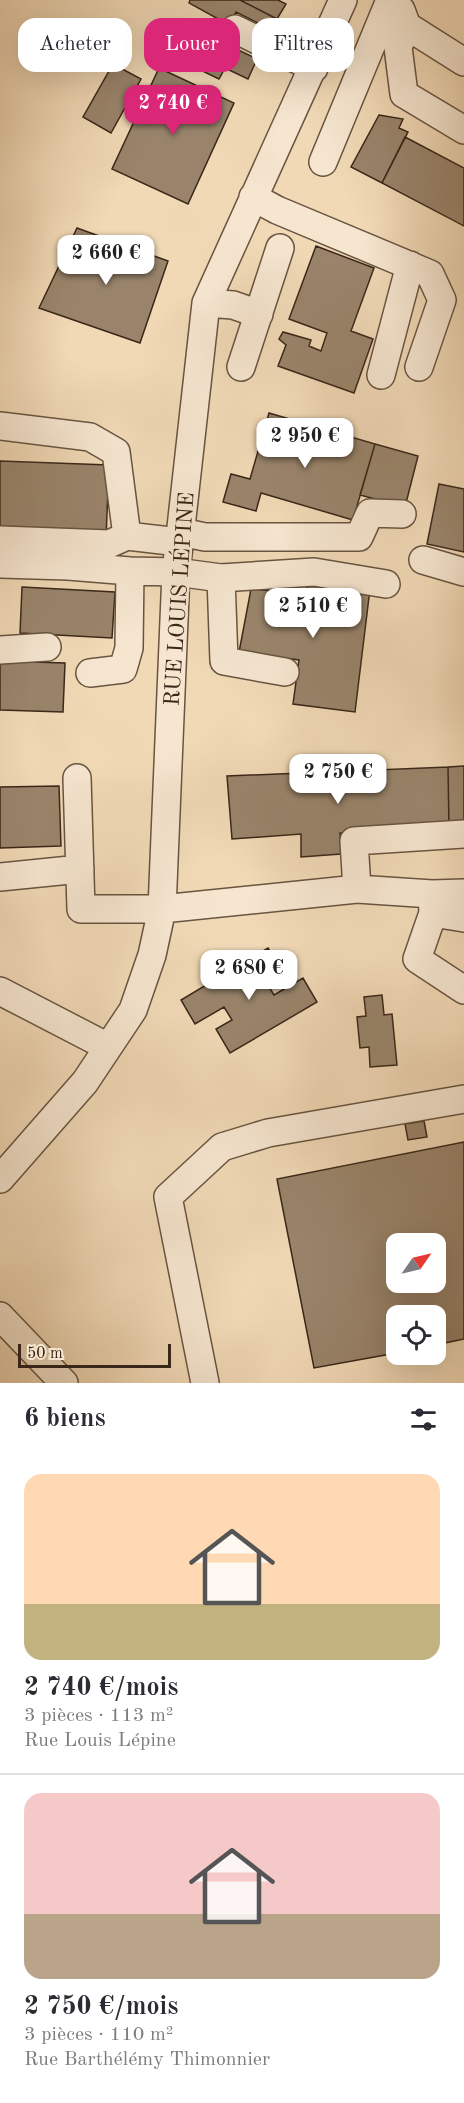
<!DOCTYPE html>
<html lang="fr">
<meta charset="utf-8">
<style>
:root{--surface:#fff;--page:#f7f7f7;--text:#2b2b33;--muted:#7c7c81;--line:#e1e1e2;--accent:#db2777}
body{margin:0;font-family:"Old Standard TT",serif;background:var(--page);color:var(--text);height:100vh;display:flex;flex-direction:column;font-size:22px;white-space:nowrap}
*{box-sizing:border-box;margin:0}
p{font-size:20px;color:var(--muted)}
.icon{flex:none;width:33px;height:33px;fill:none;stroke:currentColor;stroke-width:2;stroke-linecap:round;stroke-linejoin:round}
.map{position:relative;height:1383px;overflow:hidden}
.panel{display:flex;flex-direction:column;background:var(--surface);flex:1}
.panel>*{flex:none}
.hud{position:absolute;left:18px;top:18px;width:429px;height:54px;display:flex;gap:12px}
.needle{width:39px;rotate:56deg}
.tools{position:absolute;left:386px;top:1233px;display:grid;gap:12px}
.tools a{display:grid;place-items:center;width:60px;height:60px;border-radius:12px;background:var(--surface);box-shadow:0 6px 24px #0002;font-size:30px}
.scale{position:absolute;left:18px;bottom:15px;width:153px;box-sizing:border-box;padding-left:6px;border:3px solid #3a2719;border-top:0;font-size:16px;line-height:21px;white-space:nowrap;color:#3a2719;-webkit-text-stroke:4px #f6e6d0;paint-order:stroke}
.price{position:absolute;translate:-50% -51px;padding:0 14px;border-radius:12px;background:#fff;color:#222;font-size:20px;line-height:39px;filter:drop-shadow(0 2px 3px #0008)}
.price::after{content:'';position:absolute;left:50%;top:36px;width:18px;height:14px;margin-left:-9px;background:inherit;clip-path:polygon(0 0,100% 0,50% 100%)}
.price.active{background:var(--accent);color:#fff}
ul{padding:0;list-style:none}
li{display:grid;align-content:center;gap:12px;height:318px;padding:0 24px}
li+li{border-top:2px solid var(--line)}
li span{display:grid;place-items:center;height:186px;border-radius:18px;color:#555}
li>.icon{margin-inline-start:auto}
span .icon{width:108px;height:108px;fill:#fffc;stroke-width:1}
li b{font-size:26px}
h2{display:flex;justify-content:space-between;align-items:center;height:72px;padding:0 24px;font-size:26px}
.chip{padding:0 21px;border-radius:18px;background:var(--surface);box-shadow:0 6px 24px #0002;font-size:21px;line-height:54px}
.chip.active{background:var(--accent);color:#fff}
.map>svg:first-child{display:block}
.building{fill:#99846b;stroke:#3a2719;stroke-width:1.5;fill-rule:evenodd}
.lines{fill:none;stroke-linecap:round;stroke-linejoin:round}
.minor-casing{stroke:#685440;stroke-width:30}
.minor{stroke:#f6e6d0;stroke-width:27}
.labels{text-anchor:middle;stroke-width:5;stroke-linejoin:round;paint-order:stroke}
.street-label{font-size:22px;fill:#3a2719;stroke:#f6e6d0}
</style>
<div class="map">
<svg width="464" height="1383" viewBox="0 0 464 1383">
<rect width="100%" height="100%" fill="#f1d9b6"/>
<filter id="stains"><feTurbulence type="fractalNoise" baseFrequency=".00333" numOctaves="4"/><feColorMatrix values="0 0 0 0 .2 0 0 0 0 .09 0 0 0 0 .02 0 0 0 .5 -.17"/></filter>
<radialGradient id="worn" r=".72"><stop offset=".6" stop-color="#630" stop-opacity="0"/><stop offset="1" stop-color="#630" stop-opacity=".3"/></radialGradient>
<path class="building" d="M 190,0 L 240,0 L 277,19 L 272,30 L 236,12 L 229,25 L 189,3 Z
M 240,0 L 278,0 L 286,4 L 277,19 Z
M 207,35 L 257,59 L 248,79 L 225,68 L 219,79 L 192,66 Z
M 113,64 L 141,79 L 111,133 L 83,117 Z
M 159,68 L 234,103 L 188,204 L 112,169 Z
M 379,115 L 403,119 L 399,128 L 408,132 L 382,183 L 351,167 Z
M 405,137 L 464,168 L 464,226 L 382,183 Z
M 77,228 L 168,261 L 140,343 L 39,308 Z
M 316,246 L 374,268 L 351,331 L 373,339 L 354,393 L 278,366 L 286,345 L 279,339 L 283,332 L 311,340 L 309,346 L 321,351 L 327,333 L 289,319 Z
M 269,413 L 375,444 L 353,520 L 261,493 L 256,511 L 223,502 L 231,474 L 250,479 Z
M 375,444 L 418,456 L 405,507 L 360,495 Z
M 0,461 L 109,465 L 106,538 L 0,532 Z
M 439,484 L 464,489 L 464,552 L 427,544 Z
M 308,581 L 370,589 L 355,712 L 293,704 L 299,660 L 239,652 L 251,589 L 306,594 Z
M 22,587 L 115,592 L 112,638 L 20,633 Z
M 0,661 L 65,663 L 63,712 L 0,710 Z
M 464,766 L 464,828 L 449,829 L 448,767 Z
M 448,767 L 449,829 L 340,833 L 341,854 L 301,857 L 301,834 L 232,839 L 227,776 Z
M 59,786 L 61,846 L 0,848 L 0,787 Z
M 268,948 L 282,972 L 266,982 L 274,995 L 303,978 L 317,1002 L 230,1053 L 216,1029 L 232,1020 L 224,1007 L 195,1024 L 181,1000 Z
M 382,995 L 384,1015 L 392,1014 L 397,1065 L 370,1067 L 369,1047 L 360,1048 L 357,1017 L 366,1016 L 364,997 Z
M 424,1121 L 427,1137 L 408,1140 L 405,1124 Z
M 464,1142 L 464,1339 L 435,1345 L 435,1316 L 396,1316 L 396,1353 L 314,1368 L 277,1179 ZM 396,1244 L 435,1244 L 435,1282 L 396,1282 Z"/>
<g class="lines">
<g class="minor-casing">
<path id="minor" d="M 401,10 L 407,26 L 464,62
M 407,26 L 398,47 L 404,94 L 464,130
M 235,29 L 314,68
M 323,162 L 390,0
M 253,197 L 277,210 L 430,274 L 442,300 L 419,367
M 206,303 L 233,305 L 259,314
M 241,367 L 280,248
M 381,375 L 410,265
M 0,426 L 90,437 L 116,452 L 127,536
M 181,532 L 205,537 L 359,537 L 370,513 L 402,514
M 0,540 L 109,544 L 127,536 L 179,542
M 423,560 L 464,572
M 0,564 L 68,566 L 130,571
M 221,578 L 314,572 L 386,584
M 0,650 L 47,647
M 90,673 L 123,669 L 129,648 L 130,571 L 176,572 L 221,578 L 224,661 L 285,672
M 77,778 L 81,909 L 162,909 L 357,889 L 432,894 L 464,893
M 0,877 L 80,869
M 357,889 L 354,841 L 464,834
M 432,894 L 433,913 L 464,918
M 433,913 L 417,959 L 464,990
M 0,991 L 108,1047
M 0,1179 L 85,1082 L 133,1010 L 152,955 L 162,909 L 176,572 L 206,303 L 343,0
M 0,1316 L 64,1383
M 205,1383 L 168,1197 L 222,1147 L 268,1133 L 464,1099"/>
</g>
<use href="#minor" class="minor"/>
</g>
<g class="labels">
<g class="street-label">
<text transform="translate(178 599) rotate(-86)" y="8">RUE LOUIS LÉPINE</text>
</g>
</g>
<rect width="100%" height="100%" filter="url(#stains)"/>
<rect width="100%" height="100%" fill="url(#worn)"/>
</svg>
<div class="tools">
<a><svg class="needle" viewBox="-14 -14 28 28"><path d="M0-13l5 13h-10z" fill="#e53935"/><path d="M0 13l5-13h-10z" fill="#7c7c81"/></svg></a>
<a><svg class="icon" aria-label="locate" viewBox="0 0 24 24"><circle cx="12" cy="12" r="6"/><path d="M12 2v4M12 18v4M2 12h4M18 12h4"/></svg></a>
</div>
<div class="scale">50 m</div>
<b class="price active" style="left:173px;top:136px">2 740 €</b>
<b class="price" style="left:106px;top:286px">2 660 €</b>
<b class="price" style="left:305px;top:469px">2 950 €</b>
<b class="price" style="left:313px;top:639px">2 510 €</b>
<b class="price" style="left:338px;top:805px">2 750 €</b>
<b class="price" style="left:249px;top:1001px">2 680 €</b>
<div class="hud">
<a class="chip">Acheter</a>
<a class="chip active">Louer</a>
<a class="chip">Filtres</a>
</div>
</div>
<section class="panel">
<h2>6 biens<svg class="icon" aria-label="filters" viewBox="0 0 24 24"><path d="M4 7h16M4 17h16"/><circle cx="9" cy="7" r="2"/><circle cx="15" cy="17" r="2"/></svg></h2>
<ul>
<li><span style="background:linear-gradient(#ffd9b3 70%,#c2b280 0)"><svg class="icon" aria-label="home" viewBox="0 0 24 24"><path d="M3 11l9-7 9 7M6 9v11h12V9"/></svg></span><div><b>2 740 €/mois</b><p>3 pièces · 113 m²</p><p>Rue Louis Lépine</p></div></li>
<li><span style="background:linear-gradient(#f6c9c9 65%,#b9a48a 0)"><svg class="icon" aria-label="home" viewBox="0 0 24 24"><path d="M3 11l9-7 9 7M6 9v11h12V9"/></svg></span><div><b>2 750 €/mois</b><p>3 pièces · 110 m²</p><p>Rue Barthélémy Thimonnier</p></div></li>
</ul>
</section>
